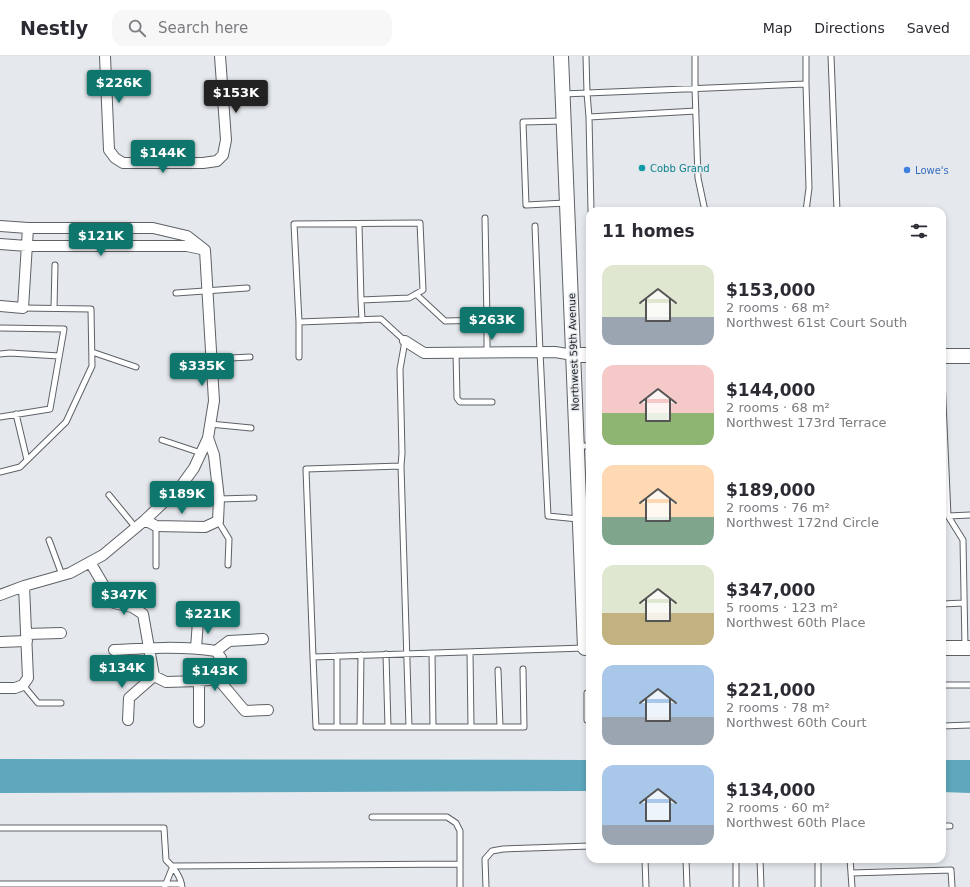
<!DOCTYPE html>
<meta charset="utf-8">
<style>
:root{--surface:#fff;--page:#f7f7f7;--text:#2b2b33;--muted:#7c7c81;--line:#e1e1e2;--accent:#0f766e}
body{margin:0;font-family:"DejaVu Sans",sans-serif;background:var(--page);color:var(--text);height:100vh;display:flex;flex-direction:column;font-size:15px;white-space:nowrap}
*{box-sizing:border-box;margin:0}
p{font-size:13px;color:var(--muted)}
.icon{flex:none;width:22px;height:22px;fill:none;stroke:currentColor;stroke-width:2;stroke-linecap:round;stroke-linejoin:round}
.map{position:relative;flex:1;overflow:hidden}
.side{position:absolute;left:586px;top:151px;width:360px;height:656px;display:flex;flex-direction:column;background:var(--surface);border-radius:12px;box-shadow:0 2px 6px #0003}
.side>*{flex:none}
.price{position:absolute;translate:-50% -34px;padding:0 9px;border-radius:4px;background:var(--accent);color:#fff;font-size:13px;line-height:26px;filter:drop-shadow(0 1px 2px #0008)}
.price::after{content:'';position:absolute;left:50%;top:24px;width:12px;height:9px;margin-left:-6px;background:inherit;clip-path:polygon(0 0,100% 0,50% 100%)}
.price.selected{background:#222;color:#fff}
ul{padding:0;list-style:none}
li{display:flex;align-items:center;gap:12px;height:100px;padding:0 16px}
li span{display:grid;place-items:center;flex:none;width:112px;height:80px;border-radius:12px;color:#555}
li>.icon{margin-inline-start:auto}
span .icon{width:48px;height:48px;fill:#fffc;stroke-width:1}
li b{font-size:17px}
h2{display:flex;justify-content:space-between;align-items:center;height:48px;padding:0 16px;font-size:17px}
header{display:flex;align-items:center;gap:24px;box-sizing:border-box;height:56px;padding:0 20px;background:var(--surface);border-bottom:1px solid var(--line)}
header strong{font-size:19px}
nav{display:flex;gap:22px;margin-inline-start:auto;font-size:14px}
.search{width:280px;height:36px;background:var(--page);display:flex;align-items:center;gap:10px;box-sizing:border-box;padding:0 14px;border-radius:12px;color:var(--muted);font-size:15px}
.map>svg:first-child{display:block}
.water{fill:#5ea7bc}
.lines{fill:none;stroke-linecap:round;stroke-linejoin:round}
.lane-casing{stroke:#5e6165;stroke-width:7}
.street-casing{stroke:#5e6165;stroke-width:12}
.secondary-casing{stroke:#5e6165;stroke-width:16}
.lane{stroke:#fff;stroke-width:5}
.street{stroke:#fff;stroke-width:10}
.secondary{stroke:#fff;stroke-width:14}
.culture-dot{fill:#0f9aa8;stroke:#e5e9ed;stroke-width:1.5}
.shop-dot{fill:#3f7fe0;stroke:#e5e9ed;stroke-width:1.5}
.labels{text-anchor:middle;stroke-width:3;stroke-linejoin:round;paint-order:stroke}
.culture-label{font-size:10px;fill:#0d838f;stroke:#e5e9ed;text-anchor:start}
.shop-label{font-size:10px;fill:#366cbe;stroke:#e5e9ed;text-anchor:start}
.street-label{font-size:10px;fill:#1a1b1d;stroke:#e5e9ed}
</style>
<header>
<strong>Nestly</strong>
<div class="search"><svg class="icon" aria-label="search" viewBox="0 0 24 24"><circle cx="10" cy="10" r="6"/><path d="M15 15l6 6"/></svg>Search here</div>
<nav><a>Map</a><a>Directions</a><a>Saved</a></nav>
</header>
<div class="map">
<svg width="970" height="831" viewBox="0 0 970 831">
<rect width="100%" height="100%" fill="#e5e9ed"/>
<path class="water" d="M 0,703 L 590,704 L 590,735 L 0,737 Z
M 942,704 L 970,704 L 970,737 L 942,736 Z"/>
<g class="lines">
<g class="lane-casing">
<path id="lane" d="M 586,0 L 587,37 L 806,28 L 806,0
M 695,0 L 695,32 L 698,122 L 705,155
M 831,0 L 837,155
M 806,28 L 809,132 L 806,155
M 564,38 L 587,37 L 589,61 L 696,55
M 589,61 L 591,155
M 563,65 L 523,66 L 526,149 L 566,147
M 359,168 L 361,244
M 535,170 L 540,296 L 548,460 L 578,463
M 176,237 L 247,232
M 416,238 L 445,265 L 487,264 L 485,162
M 54,252 L 55,209
M 362,264 L 361,244 L 409,242 L 423,234 L 420,167 L 294,168 L 299,266 L 381,263 L 405,285 L 400,313 L 402,397 L 401,410
M 487,264 L 487,296
M 299,266 L 299,301
M 0,272 L 64,273 L 50,353 L 0,361
M 92,296 L 136,311
M 456,296 L 457,342 L 460,346 L 492,346
M 0,298 L 10,297 L 59,300
M 211,303 L 250,301
M 176,309 L 212,312
M 942,323 L 948,460 L 963,484 L 965,592
M 16,358 L 27,404
M 210,368 L 251,372
M 162,384 L 201,397
M 578,390 L 590,390
M 0,416 L 20,411 L 66,366 L 92,310 L 91,253 L 23,252
M 109,439 L 136,472
M 219,443 L 254,442
M 948,460 L 970,459
M 218,465 L 229,483 L 228,509
M 156,470 L 156,510
M 49,484 L 62,519
M 942,548 L 964,547
M 470,596 L 471,671
M 432,597 L 433,671
M 386,598 L 388,671
M 337,600 L 337,671
M 313,601 L 316,671 L 524,671 L 523,613
M 498,614 L 500,671
M 23,629 L 38,647 L 61,647
M 942,629 L 970,629
M 590,637 L 587,637 L 587,664 L 590,664
M 942,670 L 970,669
M 360,671 L 361,599
M 409,671 C 406,584 403,497 401,410 L 306,413 L 313,601 C 404,598 494,595 585,592
M 372,761 L 447,761 L 456,767 L 460,775 L 460,831
M 942,770 L 950,770
M 0,772 L 164,772 L 166,804 C 173,810 181,821 182,831
M 645,803 L 646,831
M 686,803 L 687,831
M 736,803 L 736,831
M 760,803 L 761,831
M 818,803 L 818,831
M 850,803 L 852,831
M 173,810 L 460,808
M 851,817 L 951,814 L 952,831
M 0,828 L 181,828
M 165,830 L 173,810
M 486,831 L 485,803 L 492,795 L 503,793 L 590,790"/>
</g>
<g class="street-casing">
<path id="street" d="M 105,0 L 109,94 L 115,102 L 123,107 L 203,107 L 217,105 L 223,99 L 226,84 L 220,0
M 0,170 L 28,172 L 153,172 L 187,180 L 205,194
M 0,188 L 27,190 L 187,190 L 201,193
M 0,250 L 23,252 L 28,172
M 405,285 L 424,297 L 555,296 L 573,299
M 145,464 L 156,470 L 205,471 L 218,465 L 219,443 L 214,399 L 208,382 L 214,345 L 205,194
M 90,506 L 114,547 L 132,551 L 143,558 L 154,620
M 0,539 L 24,530 L 70,517 L 103,499 L 145,464 L 181,430 L 194,412 L 208,382
M 26,578 L 61,577
M 0,586 L 27,585
M 196,592 L 198,565
M 114,594 C 148,592 182,590 216,595 L 229,585 L 263,583
M 216,595 L 221,602 L 222,618 L 218,623
M 154,620 L 166,626 L 199,625 L 218,623 L 245,655 L 268,654
M 199,625 L 199,666
M 0,632 L 15,632 L 23,629 L 28,622 L 24,530
M 128,664 L 129,642 L 154,620"/>
</g>
<g class="secondary-casing">
<path id="secondary" d="M 561,0 L 585,592 L 590,592
M 573,299 L 590,299
M 942,300 L 970,300
M 942,592 L 970,592"/>
</g>
<use href="#lane" class="lane"/>
<use href="#street" class="street"/>
<use href="#secondary" class="secondary"/>
</g>
<circle class="culture-dot" cx="642" cy="112" r="4"/>
<circle class="shop-dot" cx="907" cy="114" r="4"/>
<g class="labels">
<g class="culture-label">
<text x="650" y="116">Cobb Grand</text>
</g>
<g class="shop-label">
<text x="915" y="118">Lowe's</text>
</g>
<g class="street-label">
<text transform="translate(573 296) rotate(-92)" y="4">Northwest 59th Avenue</text>
</g>
</g>
</svg>
<b class="price" style="left:119px;top:48px">$226K</b>
<b class="price selected" style="left:236px;top:58px">$153K</b>
<b class="price" style="left:163px;top:118px">$144K</b>
<b class="price" style="left:101px;top:201px">$121K</b>
<b class="price" style="left:492px;top:285px">$263K</b>
<b class="price" style="left:202px;top:331px">$335K</b>
<b class="price" style="left:182px;top:459px">$189K</b>
<b class="price" style="left:124px;top:560px">$347K</b>
<b class="price" style="left:208px;top:579px">$221K</b>
<b class="price" style="left:122px;top:633px">$134K</b>
<b class="price" style="left:215px;top:636px">$143K</b>
<section class="side">
<h2>11 homes<svg class="icon" aria-label="filters" viewBox="0 0 24 24"><path d="M4 7h16M4 17h16"/><circle cx="9" cy="7" r="2"/><circle cx="15" cy="17" r="2"/></svg></h2>
<ul>
<li><span style="background:linear-gradient(#dfe7d0 65%,#9aa5b1 0)"><svg class="icon" aria-label="home" viewBox="0 0 24 24"><path d="M3 11l9-7 9 7M6 9v11h12V9"/></svg></span><div><b>$153,000</b><p>2 rooms · 68 m²</p><p>Northwest 61st Court South</p></div></li>
<li><span style="background:linear-gradient(#f6c9c9 60%,#8fb573 0)"><svg class="icon" aria-label="home" viewBox="0 0 24 24"><path d="M3 11l9-7 9 7M6 9v11h12V9"/></svg></span><div><b>$144,000</b><p>2 rooms · 68 m²</p><p>Northwest 173rd Terrace</p></div></li>
<li><span style="background:linear-gradient(#ffd9b3 65%,#7fa58c 0)"><svg class="icon" aria-label="home" viewBox="0 0 24 24"><path d="M3 11l9-7 9 7M6 9v11h12V9"/></svg></span><div><b>$189,000</b><p>2 rooms · 76 m²</p><p>Northwest 172nd Circle</p></div></li>
<li><span style="background:linear-gradient(#dfe7d0 60%,#c2b280 0)"><svg class="icon" aria-label="home" viewBox="0 0 24 24"><path d="M3 11l9-7 9 7M6 9v11h12V9"/></svg></span><div><b>$347,000</b><p>5 rooms · 123 m²</p><p>Northwest 60th Place</p></div></li>
<li><span style="background:linear-gradient(#a9c7e8 65%,#9aa5b1 0)"><svg class="icon" aria-label="home" viewBox="0 0 24 24"><path d="M3 11l9-7 9 7M6 9v11h12V9"/></svg></span><div><b>$221,000</b><p>2 rooms · 78 m²</p><p>Northwest 60th Court</p></div></li>
<li><span style="background:linear-gradient(#a9c7e8 75%,#9aa5b1 0)"><svg class="icon" aria-label="home" viewBox="0 0 24 24"><path d="M3 11l9-7 9 7M6 9v11h12V9"/></svg></span><div><b>$134,000</b><p>2 rooms · 60 m²</p><p>Northwest 60th Place</p></div></li>
</ul>
</section>
</div>
